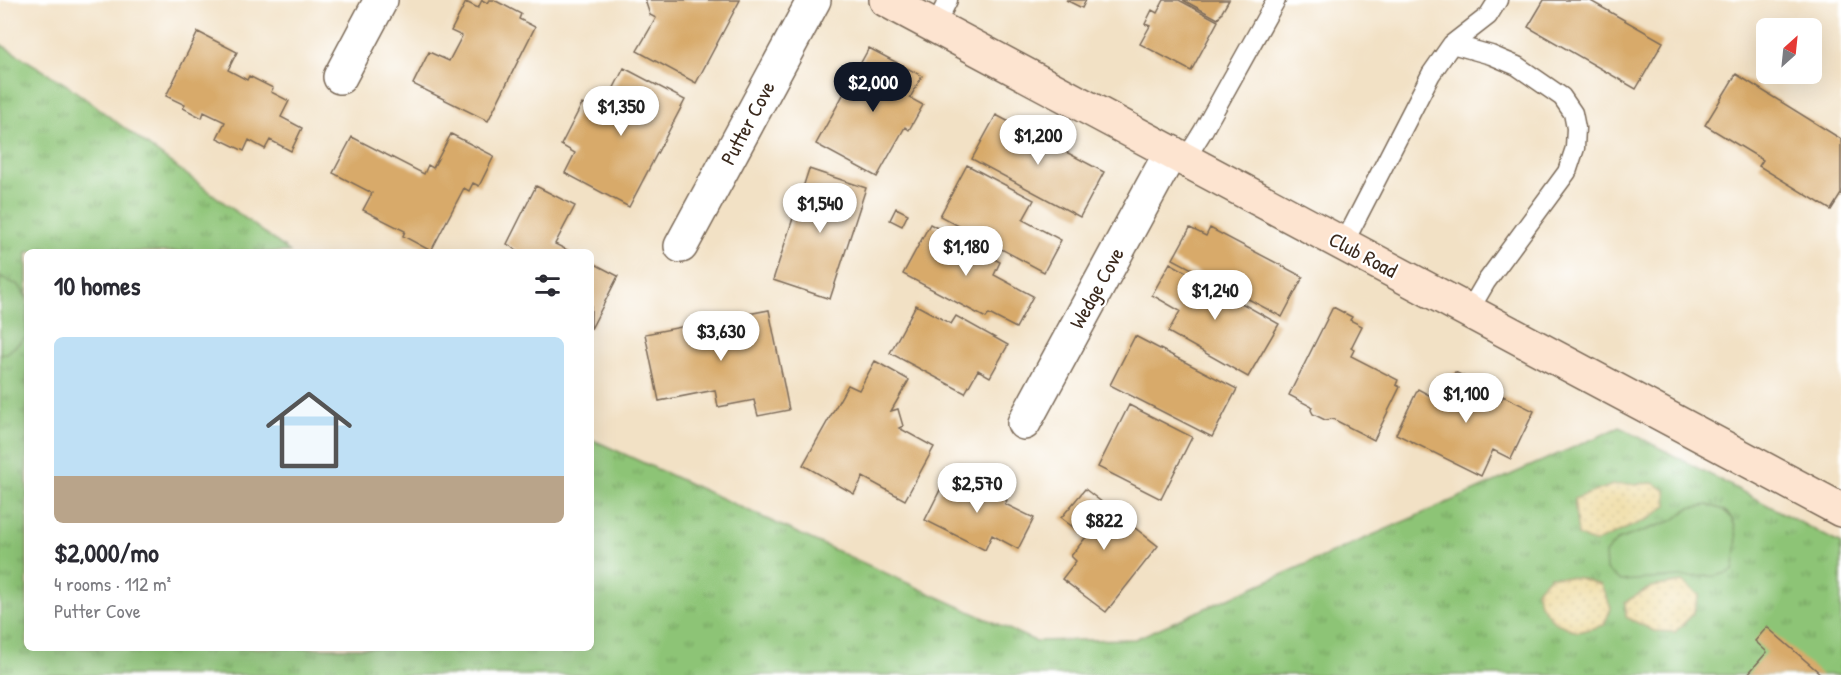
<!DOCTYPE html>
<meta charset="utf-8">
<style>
:root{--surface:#fff;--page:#f2f2f3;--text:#2b2b33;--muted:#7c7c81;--line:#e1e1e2;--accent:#111827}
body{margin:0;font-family:"Patrick Hand",sans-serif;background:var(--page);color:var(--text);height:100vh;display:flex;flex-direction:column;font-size:22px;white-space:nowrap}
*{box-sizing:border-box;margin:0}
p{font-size:20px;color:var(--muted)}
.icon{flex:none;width:33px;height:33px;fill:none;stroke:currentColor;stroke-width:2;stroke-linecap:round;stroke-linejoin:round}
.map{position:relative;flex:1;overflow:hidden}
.panel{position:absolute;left:24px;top:249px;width:570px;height:402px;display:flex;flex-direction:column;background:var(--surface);border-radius:9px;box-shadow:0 6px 24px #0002}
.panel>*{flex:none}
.needle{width:39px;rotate:27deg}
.fabs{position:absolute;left:1756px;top:18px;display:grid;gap:12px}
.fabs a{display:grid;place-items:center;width:66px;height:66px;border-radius:9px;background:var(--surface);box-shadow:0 6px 24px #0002;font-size:30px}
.price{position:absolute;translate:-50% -51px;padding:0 14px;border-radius:21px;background:#fff;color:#222;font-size:20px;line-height:39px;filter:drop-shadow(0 2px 3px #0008)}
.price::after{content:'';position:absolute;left:50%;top:36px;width:18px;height:14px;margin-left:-9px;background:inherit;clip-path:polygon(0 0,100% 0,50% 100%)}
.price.current{background:var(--accent);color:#fff}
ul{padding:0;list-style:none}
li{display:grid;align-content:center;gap:12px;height:318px;padding:0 30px}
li+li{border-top:2px solid var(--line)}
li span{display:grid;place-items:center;height:186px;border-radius:9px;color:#555}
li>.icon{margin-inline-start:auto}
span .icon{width:108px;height:108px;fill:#fffc;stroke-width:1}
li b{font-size:26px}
h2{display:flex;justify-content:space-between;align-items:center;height:72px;padding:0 30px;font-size:26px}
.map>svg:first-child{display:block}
.grass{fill:url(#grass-tufts);stroke:#64774a;stroke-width:1.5}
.sand{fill:url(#sand-dots);stroke:#94825e;stroke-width:1.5}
.pitch{fill:#8dc476;stroke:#64774a;stroke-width:1.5}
.building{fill:#d8aa6a}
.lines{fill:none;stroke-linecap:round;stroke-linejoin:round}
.lane-casing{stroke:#7b6a58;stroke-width:21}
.street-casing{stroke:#7b6a58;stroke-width:36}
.secondary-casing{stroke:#7b6a58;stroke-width:36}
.lane{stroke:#fff;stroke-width:18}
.street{stroke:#fff;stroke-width:33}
.secondary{stroke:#fde4d0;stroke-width:33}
.labels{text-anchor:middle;stroke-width:4.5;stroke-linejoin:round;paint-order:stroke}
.street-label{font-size:21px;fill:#3b2a1e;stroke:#fff}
</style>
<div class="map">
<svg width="1841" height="675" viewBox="0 0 1841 675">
<defs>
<pattern id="grass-tufts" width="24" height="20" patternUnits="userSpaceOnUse" patternTransform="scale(1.5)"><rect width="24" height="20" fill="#8dc476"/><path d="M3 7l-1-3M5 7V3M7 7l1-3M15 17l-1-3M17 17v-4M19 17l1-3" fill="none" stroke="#749f60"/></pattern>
<pattern id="sand-dots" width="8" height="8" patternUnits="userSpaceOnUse" patternTransform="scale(1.5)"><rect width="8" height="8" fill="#eeda9e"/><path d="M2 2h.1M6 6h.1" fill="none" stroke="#cdbb88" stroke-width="1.8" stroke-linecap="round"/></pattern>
</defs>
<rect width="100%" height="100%" fill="#fff"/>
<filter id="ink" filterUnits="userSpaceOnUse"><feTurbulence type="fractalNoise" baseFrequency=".0167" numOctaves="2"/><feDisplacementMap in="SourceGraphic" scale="12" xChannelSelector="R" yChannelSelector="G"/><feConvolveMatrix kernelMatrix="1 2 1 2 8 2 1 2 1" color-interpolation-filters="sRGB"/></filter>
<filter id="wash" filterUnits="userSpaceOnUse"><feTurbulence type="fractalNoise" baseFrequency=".008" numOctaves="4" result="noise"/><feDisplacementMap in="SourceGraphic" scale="24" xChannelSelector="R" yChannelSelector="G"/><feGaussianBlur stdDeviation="1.35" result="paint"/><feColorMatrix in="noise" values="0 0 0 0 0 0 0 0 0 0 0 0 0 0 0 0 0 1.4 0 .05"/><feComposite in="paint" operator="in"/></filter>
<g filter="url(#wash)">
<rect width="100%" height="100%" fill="#f2e1c5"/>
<path class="grass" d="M 0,44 L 67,85 L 290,252 L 27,252 L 27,648 L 591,648 L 591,439 L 1035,641 L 1135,639 L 1620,427 L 1841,544 L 1841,675 L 0,675 Z"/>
<path class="sand" d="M 1654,483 L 1666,491 L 1667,505 L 1652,517 L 1594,543 L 1578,535 L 1574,499 L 1613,485 Z
M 1550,576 L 1579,578 L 1601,585 L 1611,608 L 1604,625 L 1578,632 L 1554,622 L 1540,604 L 1536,591 Z
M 1682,582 L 1699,595 L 1693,614 L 1675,632 L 1654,631 L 1626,617 L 1625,602 L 1652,587 Z"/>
<path class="pitch" d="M 0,278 L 19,285 L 27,299 L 26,337 L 7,353 L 0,354 Z
M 1708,505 C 1713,507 1719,508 1723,510 C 1743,522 1736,552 1733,571 L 1716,576 L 1681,577 L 1621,581 L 1606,570 L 1605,553 L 1618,540 L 1674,520 L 1689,508 Z"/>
<g id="blocks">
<path class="building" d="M 482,0 L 487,3 L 489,0 L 494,0 L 521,14 L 519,19 L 535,27 L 488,121 L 413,84 L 429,52 L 449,61 L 462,36 L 451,31 L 466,2 L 478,8 Z
M 645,0 L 740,0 L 696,83 L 637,51 L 656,18 L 650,15 Z
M 1066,0 L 1086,0 L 1082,8 Z
M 1164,0 L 1179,0 L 1218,21 L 1191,71 L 1140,44 L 1150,26 L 1145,24 L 1152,10 L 1157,13 Z
M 1183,0 L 1229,0 L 1218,19 Z
M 1544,0 L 1589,0 L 1663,42 L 1636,89 L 1528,27 Z
M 198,32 L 237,52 L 228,70 L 247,80 L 249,76 L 273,88 L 271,92 L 289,101 L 281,117 L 302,128 L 291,151 L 270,140 L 265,149 L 249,140 L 244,151 L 217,138 L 225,122 L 204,112 L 202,118 L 183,108 L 185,105 L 166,96 Z
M 869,48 L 922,76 L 910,98 L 923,105 L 909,130 L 905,127 L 877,177 L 816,144 Z
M 624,68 L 685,100 L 629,207 L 565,173 L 575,153 L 561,145 L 582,104 L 601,113 Z
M 1736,74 L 1841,139 L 1841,194 L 1831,210 L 1759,166 L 1763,160 L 1705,125 Z
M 996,115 L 1104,172 L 1080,217 L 972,159 Z
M 451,134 L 494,156 L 479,186 L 473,183 L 469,191 L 464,188 L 431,251 L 403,236 L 405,231 L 363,210 L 372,193 L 333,173 L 352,137 L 424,174 L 428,165 L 433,168 Z
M 967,165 L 1034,200 L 1023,220 L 1061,240 L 1044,272 L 940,216 Z
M 809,169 L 866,188 L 830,299 L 773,280 Z
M 536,186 L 575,206 L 555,244 L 571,252 L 516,252 L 517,250 L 507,244 Z
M 896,208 L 908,214 L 902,226 L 890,220 Z
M 930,224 L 1000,262 L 994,275 L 1033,296 L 1016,328 L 989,314 L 986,318 L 903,274 Z
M 1190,228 L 1206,236 L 1210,228 L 1303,277 L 1282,317 L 1173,259 Z
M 591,262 L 618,276 L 591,329 Z
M 1170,263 L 1279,324 L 1248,377 L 1168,332 L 1180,311 L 1152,295 Z
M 916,305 L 951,324 L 956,316 L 1008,345 L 990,377 L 978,370 L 965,393 L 890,353 Z
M 1333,307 L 1352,317 L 1350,320 L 1362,326 L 1351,348 L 1354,350 L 1351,356 L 1398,380 L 1396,385 L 1400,387 L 1374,440 L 1333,419 L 1325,420 L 1313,414 L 1311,410 L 1312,407 L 1289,395 Z
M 769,310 L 789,410 L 758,416 L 754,400 L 718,407 L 715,390 L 659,401 L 645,334 Z
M 1135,336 L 1237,389 L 1212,437 L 1110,385 Z
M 875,361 L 909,380 L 891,411 L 898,409 L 903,426 L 899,428 L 934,447 L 905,500 L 863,477 L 854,494 L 803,465 L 848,385 L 859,390 Z
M 1455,372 L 1491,390 L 1489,394 L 1501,400 L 1503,396 L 1534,411 L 1511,459 L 1493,450 L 1481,476 L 1396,434 L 1418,389 L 1440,401 Z
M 1129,405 L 1192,437 L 1161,499 L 1098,467 Z
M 950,470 L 1007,500 L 1005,504 L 1034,518 L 1018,549 L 992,535 L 985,550 L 925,520 Z
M 1085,489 L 1158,546 L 1106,612 L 1062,579 L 1076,561 L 1071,556 L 1086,537 L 1061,518 Z
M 1767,627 L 1822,675 L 1747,675 L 1767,652 L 1755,641 Z"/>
</g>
</g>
<g filter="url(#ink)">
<use href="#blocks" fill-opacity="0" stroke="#7b6a58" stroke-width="1.5"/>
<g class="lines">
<g class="lane-casing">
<path id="lane" d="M 935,26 L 948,0
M 1452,44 L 1491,55 L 1517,66 L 1562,97 L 1573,113 L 1576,128 L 1575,148 L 1567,172 L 1486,282 L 1469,311
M 1185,160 L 1203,131 L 1276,0
M 1343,245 L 1431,74 L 1452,44 L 1488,16 L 1498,0"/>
</g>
<g class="street-casing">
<path id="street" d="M 340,77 L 381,0
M 681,246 L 814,0
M 1024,423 L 1171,152"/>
</g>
<g class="secondary-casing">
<path id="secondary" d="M 886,0 L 1841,510"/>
</g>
<use href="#lane" class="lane"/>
<use href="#street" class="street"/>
<use href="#secondary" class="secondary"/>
</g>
</g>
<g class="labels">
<g class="street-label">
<text transform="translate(748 123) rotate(-62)" y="7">Putter Cove</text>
<text transform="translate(1363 255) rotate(28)" y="7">Club Road</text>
<text transform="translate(1097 288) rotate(-61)" y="7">Wedge Cove</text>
</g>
</g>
</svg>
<div class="fabs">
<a><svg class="needle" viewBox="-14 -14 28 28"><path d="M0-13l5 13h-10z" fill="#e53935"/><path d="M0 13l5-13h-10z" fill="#7c7c81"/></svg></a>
</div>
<b class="price current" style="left:873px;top:113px">$2,000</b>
<b class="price" style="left:621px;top:137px">$1,350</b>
<b class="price" style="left:1038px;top:166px">$1,200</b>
<b class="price" style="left:820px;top:234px">$1,540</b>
<b class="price" style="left:966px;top:277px">$1,180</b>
<b class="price" style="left:1215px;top:321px">$1,240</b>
<b class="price" style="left:721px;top:362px">$3,630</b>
<b class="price" style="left:1466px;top:424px">$1,100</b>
<b class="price" style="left:977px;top:514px">$2,570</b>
<b class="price" style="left:1104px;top:551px">$822</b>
<section class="panel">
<h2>10 homes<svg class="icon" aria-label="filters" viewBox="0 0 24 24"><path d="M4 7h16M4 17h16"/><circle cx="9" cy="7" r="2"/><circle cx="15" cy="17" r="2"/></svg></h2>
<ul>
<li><span style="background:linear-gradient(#bfe0f5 75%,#b9a48a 0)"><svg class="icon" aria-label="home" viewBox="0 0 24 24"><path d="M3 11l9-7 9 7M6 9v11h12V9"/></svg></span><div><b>$2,000/mo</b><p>4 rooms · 112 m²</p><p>Putter Cove</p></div></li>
</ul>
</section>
</div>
